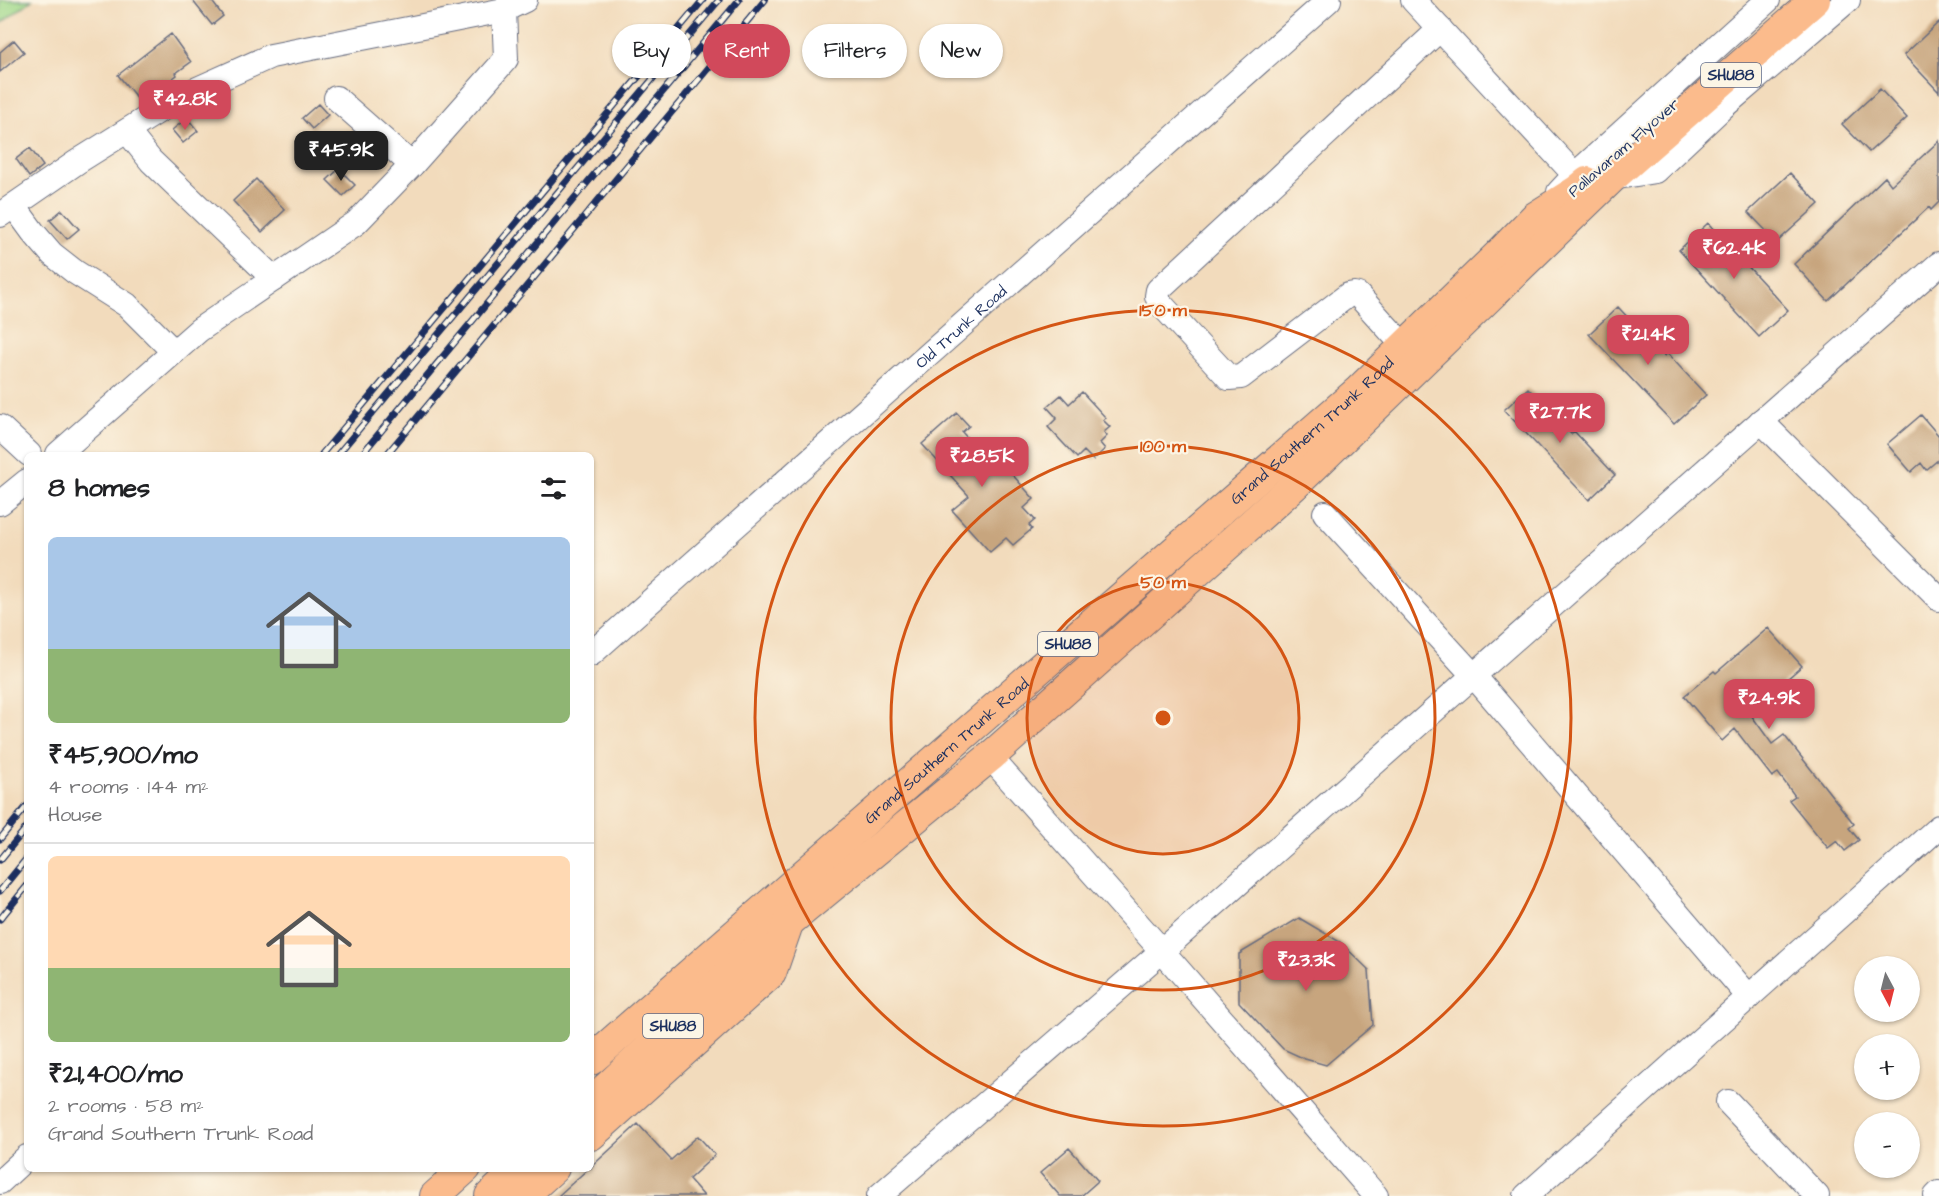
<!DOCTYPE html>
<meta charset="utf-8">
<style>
:root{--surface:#fff;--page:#f6f6f6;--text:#202124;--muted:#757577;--line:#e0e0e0;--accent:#d1495b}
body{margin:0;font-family:"Architects Daughter",sans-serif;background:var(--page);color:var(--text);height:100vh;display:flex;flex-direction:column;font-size:22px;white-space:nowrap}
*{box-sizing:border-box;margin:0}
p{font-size:20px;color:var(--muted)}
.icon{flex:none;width:33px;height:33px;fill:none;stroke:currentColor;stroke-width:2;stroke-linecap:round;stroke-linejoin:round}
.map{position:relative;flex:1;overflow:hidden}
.sheet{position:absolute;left:24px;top:452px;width:570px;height:720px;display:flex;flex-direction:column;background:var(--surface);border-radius:9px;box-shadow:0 2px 4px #0004}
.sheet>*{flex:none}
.top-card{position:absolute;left:612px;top:24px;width:570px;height:54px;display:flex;gap:12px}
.needle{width:39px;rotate:173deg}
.buttons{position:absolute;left:1854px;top:956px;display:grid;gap:12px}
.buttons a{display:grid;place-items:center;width:66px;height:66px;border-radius:50%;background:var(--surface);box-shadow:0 2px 4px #0004;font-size:30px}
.price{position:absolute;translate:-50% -51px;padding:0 14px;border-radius:12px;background:var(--accent);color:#fff;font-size:20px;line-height:39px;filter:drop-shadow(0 2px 3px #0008)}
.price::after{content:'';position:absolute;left:50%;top:36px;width:18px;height:14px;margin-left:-9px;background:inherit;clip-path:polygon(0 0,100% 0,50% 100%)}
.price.active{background:#222;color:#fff}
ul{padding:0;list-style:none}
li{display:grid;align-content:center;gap:12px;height:318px;padding:0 24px}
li+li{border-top:2px solid var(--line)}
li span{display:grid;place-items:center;height:186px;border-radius:9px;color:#555}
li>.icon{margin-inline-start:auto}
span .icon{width:108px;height:108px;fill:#fffc;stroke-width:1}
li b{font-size:26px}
h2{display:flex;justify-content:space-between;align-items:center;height:72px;padding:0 24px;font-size:26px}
.tag{padding:0 21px;border-radius:27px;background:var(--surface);box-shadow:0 2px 4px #0004;font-size:21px;line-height:54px}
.tag.active{background:var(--accent);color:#fff}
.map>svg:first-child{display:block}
.green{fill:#a0d98b;stroke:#5e8474;stroke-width:1.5}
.building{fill:#c7a57e}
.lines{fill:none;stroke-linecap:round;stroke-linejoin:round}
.minor-casing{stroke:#666b7f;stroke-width:26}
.major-casing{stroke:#666b7f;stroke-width:32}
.minor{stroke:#fff;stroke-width:24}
.major{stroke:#fbbb8c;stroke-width:30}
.rail-casing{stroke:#1b2f5e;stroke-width:7}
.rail{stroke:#fcf5e5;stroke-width:4.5;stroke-dasharray:14;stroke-linecap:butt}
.ring{fill:none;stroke:#d45514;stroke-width:3}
.labels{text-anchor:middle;stroke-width:4.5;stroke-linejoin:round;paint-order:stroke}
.shield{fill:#fcf5e5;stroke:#5e6a86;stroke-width:1.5}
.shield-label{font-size:15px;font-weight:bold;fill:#1b2f5e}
.street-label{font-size:16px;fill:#1b2f5e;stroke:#fcf5e5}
.centre{fill:#d45514;stroke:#fcf5e5;stroke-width:3}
.ring-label{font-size:18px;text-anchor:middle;font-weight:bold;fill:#d45514;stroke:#fcf5e5;stroke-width:4.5;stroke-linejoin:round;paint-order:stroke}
</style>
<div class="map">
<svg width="1939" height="1196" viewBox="0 0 1939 1196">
<rect width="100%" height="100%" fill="#fcf5e5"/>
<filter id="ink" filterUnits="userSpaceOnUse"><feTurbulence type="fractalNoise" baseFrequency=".0167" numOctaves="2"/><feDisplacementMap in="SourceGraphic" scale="12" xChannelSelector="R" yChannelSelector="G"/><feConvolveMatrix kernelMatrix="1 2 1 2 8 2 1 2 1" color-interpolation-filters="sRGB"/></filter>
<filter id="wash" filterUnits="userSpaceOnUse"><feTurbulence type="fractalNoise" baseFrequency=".008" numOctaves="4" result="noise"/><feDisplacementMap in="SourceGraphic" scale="24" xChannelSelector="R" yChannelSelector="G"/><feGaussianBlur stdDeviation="1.35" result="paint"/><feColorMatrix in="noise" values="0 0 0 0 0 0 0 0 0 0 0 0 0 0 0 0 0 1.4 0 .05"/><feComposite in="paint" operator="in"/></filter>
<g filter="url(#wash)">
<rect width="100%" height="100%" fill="#f2dbbc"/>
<path class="green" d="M 0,0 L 32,0 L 0,24 Z"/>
<g id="blocks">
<path class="building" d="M 192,0 L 211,0 L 223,16 L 212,25 Z
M 1939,22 L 1939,92 L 1904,55 Z
M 171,34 L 191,62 L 176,73 L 177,75 L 140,102 L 118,75 Z
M 14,40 L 24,52 L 0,72 L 0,52 Z
M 1880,89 L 1907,118 L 1869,152 L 1842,124 Z
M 318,104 L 328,115 L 312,129 L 302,118 Z
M 187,118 L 198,131 L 183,143 L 172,130 Z
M 1939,141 L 1939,202 L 1931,210 L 1929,207 L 1828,301 L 1794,264 L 1885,177 L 1891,185 Z
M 30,148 L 43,166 L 29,177 L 16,159 Z
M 339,169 L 355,185 L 343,196 L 327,180 Z
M 1790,173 L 1819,204 L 1777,242 L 1748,212 Z
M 256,179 L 285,210 L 262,232 L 233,201 Z
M 62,210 L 79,229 L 67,239 L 50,220 Z
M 1708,223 L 1788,310 L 1759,337 L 1679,250 Z
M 1618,307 L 1664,356 L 1667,353 L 1706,395 L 1674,424 L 1589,334 Z
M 1528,388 L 1571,434 L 1574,431 L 1615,475 L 1589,500 L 1504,410 Z
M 1082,392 L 1106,418 L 1103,420 L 1110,427 L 1104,432 L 1107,436 L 1100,443 L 1105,449 L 1093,460 L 1084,451 L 1077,458 L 1048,427 L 1057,418 L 1047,407 L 1061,395 L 1069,404 Z
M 957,413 L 969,426 L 962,432 L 994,468 L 1001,462 L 1034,499 L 1024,508 L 1035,520 L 1029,525 L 1032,529 L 1013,545 L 1006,538 L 990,552 L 952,510 L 969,496 L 922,444 Z
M 1921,415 L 1939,436 L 1939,459 L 1926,470 L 1921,463 L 1911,472 L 1887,444 Z
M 1768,628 L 1802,666 L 1749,712 L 1772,744 L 1784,735 L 1854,824 L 1849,828 L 1859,840 L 1845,851 L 1837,841 L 1828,848 L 1789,800 L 1795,796 L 1778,773 L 1772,777 L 1735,729 L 1722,741 L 1684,696 L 1714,671 L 1716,673 Z
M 1299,918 L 1340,942 L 1369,970 L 1373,1025 L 1326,1065 L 1305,1059 L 1283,1049 L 1239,1002 L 1239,954 Z
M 638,1124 L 671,1160 L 698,1136 L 715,1155 L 689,1179 L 704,1196 L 558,1196 L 589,1168 L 591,1168 L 591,1167 Z
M 1069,1148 L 1098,1181 L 1081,1196 L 1060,1196 L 1040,1173 Z"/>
</g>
</g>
<g filter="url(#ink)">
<use href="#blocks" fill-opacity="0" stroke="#666b7f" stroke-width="1.5"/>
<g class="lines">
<g class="minor-casing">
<g id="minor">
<path d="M 1413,0 L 1575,175"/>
<path d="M 336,98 L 412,165"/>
<path d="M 127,131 L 151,161 L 274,279"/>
<path d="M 1612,178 L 1655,171 L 1723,107 L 1848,0"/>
<path d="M 1559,192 L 1575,175 L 1768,0"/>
<path d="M 14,206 L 33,232 L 52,254 L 75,272 L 127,305 L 174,352"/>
<path d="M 0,215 L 77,162 L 184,95 L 271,56 L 504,10 L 525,0"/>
<path d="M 1404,346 L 1358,295 L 1354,294 L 1348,295 L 1241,377 L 1229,378 L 1159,302 L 1157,296 L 1158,290 L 1440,29"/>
<path d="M 1761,421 L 1939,599"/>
<path d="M 0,427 L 29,454"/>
<path d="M 58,454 L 199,330 L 356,223 L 412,165 L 506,59 L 504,10"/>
<path d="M 0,503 L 27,481"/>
<path d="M 1325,513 L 1474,676 L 1749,997"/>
<path id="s1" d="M 591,654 L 1329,0"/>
<path d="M 990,757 L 1162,951 L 1376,1196"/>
<path d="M 1728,1102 L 1817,1196"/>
<path d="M 0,1182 L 27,1157"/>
<path d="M 879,1196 L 1162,951 L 1939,264"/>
<path d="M 1526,1196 L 1939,827"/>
<path d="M 1936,1196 L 1939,1193"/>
</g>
</g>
<g class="major-casing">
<g id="major">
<path id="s2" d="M 591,1060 L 1359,390 L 1499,254 L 1535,217 L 1576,191 L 1587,182"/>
<path d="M 591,1102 L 755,950 L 990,757 L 1296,484 L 1612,178 L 1815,0"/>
<path d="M 591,1135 L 771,973 L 789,921"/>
<path d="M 435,1196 L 466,1168"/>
<path d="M 490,1196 L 520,1168"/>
<path d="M 523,1196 L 554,1168"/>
</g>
</g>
<use href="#minor" class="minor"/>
<use href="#major" class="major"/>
<g class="rail-casing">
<path id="rail" d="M 322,454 L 703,0
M 338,454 L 719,0
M 362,454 L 739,0
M 387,454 L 765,0
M 0,839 L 27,806
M 0,860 L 27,827
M 0,891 L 27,858
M 0,919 L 27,886"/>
</g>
<use href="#rail" class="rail"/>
</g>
</g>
<circle cx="1163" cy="718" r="136" fill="#d45514" fill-opacity=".12"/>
<g class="ring">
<circle cx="1163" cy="718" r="136"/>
<circle cx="1163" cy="718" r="272"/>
<circle cx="1163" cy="718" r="408"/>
</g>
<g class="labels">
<g class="shield">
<rect x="1701" y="63" width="60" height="24" rx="4.5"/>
<rect x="1038" y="632" width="60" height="24" rx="4.5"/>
<rect x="643" y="1014" width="60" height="24" rx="4.5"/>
</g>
<g class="shield-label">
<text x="1731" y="80">SHU88</text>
<text x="1068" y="649">SHU88</text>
<text x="673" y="1031">SHU88</text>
</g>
<g class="street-label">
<text transform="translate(1623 147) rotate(-41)" y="6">Pallavaram Flyover</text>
<text dy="6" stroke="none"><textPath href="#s1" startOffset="494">Old Trunk Road</textPath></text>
<text dy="6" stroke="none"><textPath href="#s2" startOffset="957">Grand Southern Trunk Road</textPath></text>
<text dy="6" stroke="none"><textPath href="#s2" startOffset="471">Grand Southern Trunk Road</textPath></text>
</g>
</g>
<circle cx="1163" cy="718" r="9" class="centre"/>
<g class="ring-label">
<text x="1163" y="316">150 m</text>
<text x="1163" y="452">100 m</text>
<text x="1163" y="588">50 m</text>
</g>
</svg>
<div class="buttons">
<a><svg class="needle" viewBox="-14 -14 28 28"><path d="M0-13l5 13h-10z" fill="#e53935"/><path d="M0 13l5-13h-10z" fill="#757577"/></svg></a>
<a>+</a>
<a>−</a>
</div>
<b class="price" style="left:185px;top:131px">₹42.8K</b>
<b class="price active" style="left:341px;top:182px">₹45.9K</b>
<b class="price" style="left:1734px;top:280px">₹62.4K</b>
<b class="price" style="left:1648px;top:366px">₹21.4K</b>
<b class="price" style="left:1560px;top:444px">₹27.7K</b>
<b class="price" style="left:982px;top:488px">₹28.5K</b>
<b class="price" style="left:1769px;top:730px">₹24.9K</b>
<b class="price" style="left:1306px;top:992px">₹23.3K</b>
<div class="top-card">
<a class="tag">Buy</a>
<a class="tag active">Rent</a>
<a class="tag">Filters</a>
<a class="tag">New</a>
</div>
<section class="sheet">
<h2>8 homes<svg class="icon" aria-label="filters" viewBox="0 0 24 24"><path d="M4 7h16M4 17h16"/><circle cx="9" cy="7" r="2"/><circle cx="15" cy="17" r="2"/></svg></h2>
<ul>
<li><span style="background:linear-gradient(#a9c7e8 60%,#8fb573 0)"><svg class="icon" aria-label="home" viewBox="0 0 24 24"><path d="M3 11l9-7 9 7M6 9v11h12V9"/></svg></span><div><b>₹45,900/mo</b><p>4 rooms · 144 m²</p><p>House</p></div></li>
<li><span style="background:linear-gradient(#ffd9b3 60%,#8fb573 0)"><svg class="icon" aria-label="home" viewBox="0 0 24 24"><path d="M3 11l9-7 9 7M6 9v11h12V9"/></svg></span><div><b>₹21,400/mo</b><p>2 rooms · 58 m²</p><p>Grand Southern Trunk Road</p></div></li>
</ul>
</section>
</div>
